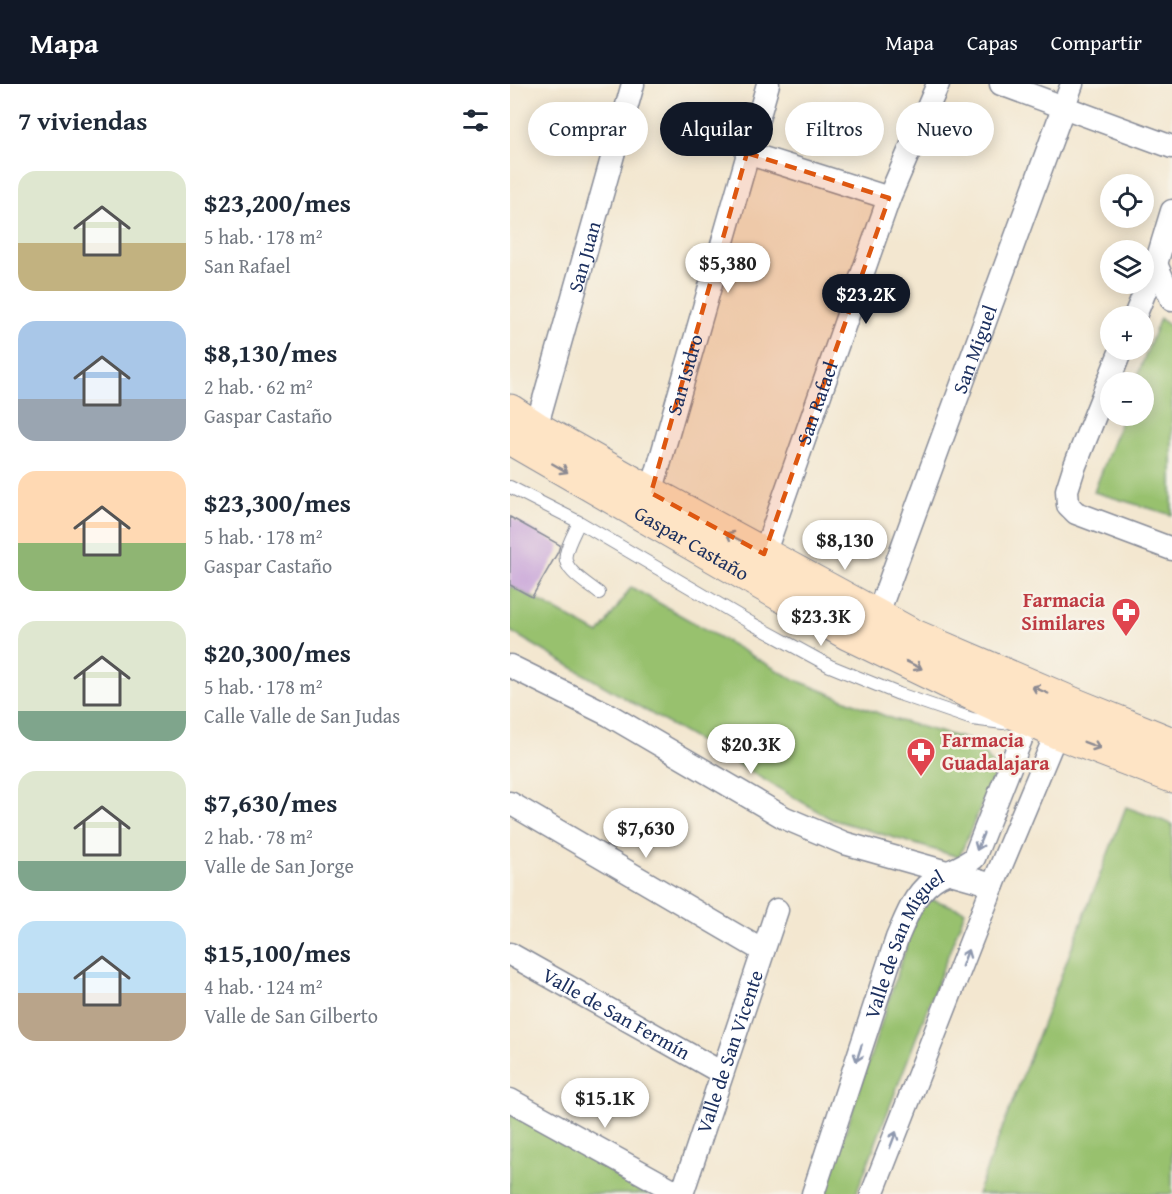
<!DOCTYPE html>
<html lang="es">
<meta charset="utf-8">
<style>
:root{--surface:#fff;--page:#f2f2f3;--text:#1f2937;--muted:#747a83;--accent:#111827}
body{margin:0;font-family:"Gentium Book Plus",serif;background:var(--page);color:var(--text);height:100vh;display:flex;flex-direction:column;font-size:22px;white-space:nowrap}
*{box-sizing:border-box;margin:0}
p{font-size:20px;color:var(--muted)}
.icon{flex:none;width:33px;height:33px;fill:none;stroke:currentColor;stroke-width:2;stroke-linecap:round;stroke-linejoin:round}
.map{position:relative;flex:1;overflow:hidden}
.side{display:flex;flex-direction:column;background:var(--surface);width:510px}
.side>*{flex:none}
.top-card{position:absolute;left:18px;top:18px;width:554px;height:54px;display:flex;gap:12px}
.fabs{position:absolute;left:590px;top:90px;display:grid;gap:12px}
.fabs a{display:grid;place-items:center;width:54px;height:54px;border-radius:50%;background:var(--surface);box-shadow:0 3px 15px #0003;font-size:30px}
.price{position:absolute;translate:-50% -51px;padding:0 14px;border-radius:21px;background:#fff;color:#222;font-size:20px;line-height:39px;filter:drop-shadow(0 2px 3px #0008)}
.price::after{content:'';position:absolute;left:50%;top:36px;width:18px;height:14px;margin-left:-9px;background:inherit;clip-path:polygon(0 0,100% 0,50% 100%)}
.price.selected{background:var(--accent);color:#fff}
ul{padding:0;list-style:none}
li{display:flex;align-items:center;gap:18px;height:150px;padding:0 18px}
li span{display:grid;place-items:center;flex:none;width:168px;height:120px;border-radius:18px;color:#555}
li>.icon{margin-inline-start:auto}
span .icon{width:72px;height:72px;fill:#fffc;stroke-width:1}
li b{font-size:26px}
h2{display:flex;justify-content:space-between;align-items:center;height:72px;padding:0 18px;font-size:26px}
.pill{padding:0 21px;border-radius:27px;background:var(--surface);box-shadow:0 3px 15px #0003;font-size:21px;line-height:54px}
.pill.selected{background:var(--accent);color:#fff}
header{display:flex;align-items:center;gap:36px;box-sizing:border-box;height:84px;padding:0 30px;background:var(--accent);color:#fff}
header strong{font-size:28px}
nav{display:flex;gap:33px;margin-inline-start:auto;font-size:21px}
main{display:flex;flex:1;min-height:0}
.map>svg:first-child{display:block}
.green{fill:#98c16e;stroke:#5a7866;stroke-width:1.5}
.building{fill:#c6a1d8}
.lines{fill:none;stroke-linecap:round;stroke-linejoin:round}
.service-casing{stroke:#878b97;stroke-width:14}
.minor-casing{stroke:#878b97;stroke-width:25}
.secondary-casing{stroke:#878b97;stroke-width:35}
.service{stroke:#fff;stroke-width:12}
.minor{stroke:#fff;stroke-width:22}
.secondary{stroke:#fee4c5;stroke-width:33}
.oneway{stroke:#8c8a92}
.oneway2{stroke:#8d97ae}
.marked{fill:#de5710;fill-opacity:0.2;stroke:#de5710;stroke-width:4.5;stroke-dasharray:12 8;stroke-linejoin:round}
.labels{text-anchor:middle;stroke-width:5;stroke-linejoin:round;paint-order:stroke}
.street-label{font-size:20px;fill:#1b2f5e;stroke:#f7f3e8}
.health-label{font-size:20px;font-weight:bold;fill:#be3a42;stroke:#f7f3e8;text-anchor:end}
</style>
<header>
<strong>Mapa</strong>
<nav><a>Mapa</a><a>Capas</a><a>Compartir</a></nav>
</header>
<main>
<section class="side">
<h2>7 viviendas<svg class="icon" aria-label="filters" viewBox="0 0 24 24"><path d="M4 7h16M4 17h16"/><circle cx="9" cy="7" r="2"/><circle cx="15" cy="17" r="2"/></svg></h2>
<ul>
<li><span style="background:linear-gradient(#dfe7d0 60%,#c2b280 0)"><svg class="icon" aria-label="home" viewBox="0 0 24 24"><path d="M3 11l9-7 9 7M6 9v11h12V9"/></svg></span><div><b>$23,200/mes</b><p>5 hab. · 178 m²</p><p>San Rafael</p></div></li>
<li><span style="background:linear-gradient(#a9c7e8 65%,#9aa5b1 0)"><svg class="icon" aria-label="home" viewBox="0 0 24 24"><path d="M3 11l9-7 9 7M6 9v11h12V9"/></svg></span><div><b>$8,130/mes</b><p>2 hab. · 62 m²</p><p>Gaspar Castaño</p></div></li>
<li><span style="background:linear-gradient(#ffd9b3 60%,#8fb573 0)"><svg class="icon" aria-label="home" viewBox="0 0 24 24"><path d="M3 11l9-7 9 7M6 9v11h12V9"/></svg></span><div><b>$23,300/mes</b><p>5 hab. · 178 m²</p><p>Gaspar Castaño</p></div></li>
<li><span style="background:linear-gradient(#dfe7d0 75%,#7fa58c 0)"><svg class="icon" aria-label="home" viewBox="0 0 24 24"><path d="M3 11l9-7 9 7M6 9v11h12V9"/></svg></span><div><b>$20,300/mes</b><p>5 hab. · 178 m²</p><p>Calle Valle de San Judas</p></div></li>
<li><span style="background:linear-gradient(#dfe7d0 75%,#7fa58c 0)"><svg class="icon" aria-label="home" viewBox="0 0 24 24"><path d="M3 11l9-7 9 7M6 9v11h12V9"/></svg></span><div><b>$7,630/mes</b><p>2 hab. · 78 m²</p><p>Valle de San Jorge</p></div></li>
<li><span style="background:linear-gradient(#bfe0f5 60%,#b9a48a 0)"><svg class="icon" aria-label="home" viewBox="0 0 24 24"><path d="M3 11l9-7 9 7M6 9v11h12V9"/></svg></span><div><b>$15,100/mes</b><p>4 hab. · 124 m²</p><p>Valle de San Gilberto</p></div></li>
</ul>
</section>
<div class="map">
<svg width="662" height="1110" viewBox="0 0 662 1110">
<rect width="100%" height="100%" fill="#f7f3e8"/>
<filter id="ink" filterUnits="userSpaceOnUse"><feTurbulence type="fractalNoise" baseFrequency=".0167" numOctaves="2"/><feDisplacementMap in="SourceGraphic" scale="12" xChannelSelector="R" yChannelSelector="G"/><feConvolveMatrix kernelMatrix="1 2 1 2 8 2 1 2 1" color-interpolation-filters="sRGB"/></filter>
<filter id="wash" filterUnits="userSpaceOnUse"><feTurbulence type="fractalNoise" baseFrequency=".008" numOctaves="4" result="noise"/><feDisplacementMap in="SourceGraphic" scale="24" xChannelSelector="R" yChannelSelector="G"/><feGaussianBlur stdDeviation="1.35" result="paint"/><feColorMatrix in="noise" values="0 0 0 0 0 0 0 0 0 0 0 0 0 0 0 0 0 1.4 0 .05"/><feComposite in="paint" operator="in"/></filter>
<g filter="url(#wash)">
<rect width="100%" height="100%" fill="#f3e7d0"/>
<path class="green" d="M 650,234 L 659,242 L 662,249 L 662,431 L 584,408 L 613,332 L 633,332 L 633,298 L 625,298 Z
M 0,501 L 89,550 L 121,503 L 281,594 L 383,635 L 469,659 L 486,687 L 449,773 L 321,735 L 0,547 Z
M 616,723 L 662,740 L 662,1110 L 467,1110 Z
M 413,812 L 455,827 L 346,1110 L 315,1110 Z
M 0,1030 L 139,1110 L 0,1110 Z"/>
<g id="blocks">
<path class="building" d="M 0,433 L 50,461 L 48,468 L 22,513 L 0,501 Z"/>
</g>
</g>
<g filter="url(#ink)">
<use href="#blocks" fill-opacity="0" stroke="#878b97" stroke-width="1.5"/>
<g class="lines">
<g class="service-casing">
<path id="service" d="M 0,403 L 69,438 L 241,539 L 320,582 L 389,610 L 462,635 L 493,639 L 503,637
M 69,438 C 65,448 58,459 56,470 C 52,486 78,500 89,509"/>
</g>
<g class="minor-casing">
<g id="minor">
<path d="M 491,0 L 662,63"/>
<path d="M 237,69 L 379,114"/>
<path d="M 646,180 L 662,216"/>
<path d="M 625,232 L 646,180 L 662,127"/>
<path d="M 611,266 L 564,384 L 557,406 L 558,421 L 566,429 L 662,465"/>
<path id="s1" d="M 26,344 L 123,0"/>
<path id="s2" d="M 141,409 L 258,0"/>
<path id="s3" d="M 254,470 L 379,114 L 428,0"/>
<path id="s4" d="M 367,532 L 562,0"/>
<path d="M 0,582 L 99,631 L 275,734 L 334,759 L 483,801"/>
<path d="M 0,719 L 253,867"/>
<path id="s5" d="M 0,870 L 212,989"/>
<path d="M 0,1016 L 170,1110"/>
<path id="s6" d="M 172,1110 L 267,826"/>
<path id="s7" d="M 303,1110 L 387,854 C 398,829 405,806 430,792 C 442,786 453,783 464,774 L 519,635"/>
<path d="M 362,1110 L 483,801 L 547,648"/>
</g>
</g>
<g class="secondary-casing">
<g id="secondary">
<path d="M 0,327 L 26,344 L 141,409 L 402,551 L 568,622 L 662,660"/>
<path id="s8" d="M 0,354 L 339,550 L 461,609 L 547,648 L 662,692"/>
</g>
</g>
<use href="#service" class="service"/>
<use href="#minor" class="minor"/>
<use href="#secondary" class="secondary"/>
</g>
<defs><path id="oneway-shaft" d="M-6 0H5M1.5-3L5.5 0L1.5 3" fill="none" stroke-width="1.6" stroke-linecap="round" stroke-linejoin="round" transform="scale(1.5)"/></defs>
<g class="oneway">
<use href="#oneway-shaft" transform="translate(50 384) rotate(30)"/>
<use href="#oneway-shaft" transform="translate(224 453) rotate(-152)"/>
<use href="#oneway-shaft" transform="translate(404 581) rotate(26)"/>
<use href="#oneway-shaft" transform="translate(530 606) rotate(-157)"/>
<use href="#oneway-shaft" transform="translate(582 661) rotate(21)"/>
</g>
<g class="oneway2">
<use href="#oneway-shaft" transform="translate(470 758) rotate(112)"/>
<use href="#oneway-shaft" transform="translate(455 874) rotate(-69)"/>
<use href="#oneway-shaft" transform="translate(349 969) rotate(108)"/>
<use href="#oneway-shaft" transform="translate(383 1056) rotate(-69)"/>
</g>
</g>
<path class="marked" d="M 237,69 L 379,114 L 254,470 L 141,409 Z"/>
<defs>
<g id="pharmacy-pin" transform="scale(1.5)"><path d="M0 17L-7.5 6A9.5 9.5 0 1 1 7.5 6Z" fill="#e0444e" stroke="#f7f3e8"/><path d="M-2-6h4v4h4v4h-4v4h-4v-4h-4v-4h4Z" fill="#fff"/></g>
</defs>
<g fill-rule="evenodd">
<use href="#pharmacy-pin" x="616" y="528"/>
<use href="#pharmacy-pin" x="411" y="668"/>
</g>
<g class="labels">
<g class="street-label">
<text dy="7" stroke="none"><textPath href="#s1" startOffset="178">San Juan</textPath></text>
<text dy="7" stroke="none"><textPath href="#s4" startOffset="284">San Miguel</textPath></text>
<text dy="7" stroke="none"><textPath href="#s2" startOffset="123">San Isidro</textPath></text>
<text dy="7" stroke="none"><textPath href="#s3" startOffset="160">San Rafael</textPath></text>
<text dy="7" stroke="none"><textPath href="#s8" startOffset="210">Gaspar Castaño</textPath></text>
<text dy="7" stroke="none"><textPath href="#s7" startOffset="267">Valle de San Miguel</textPath></text>
<text dy="7" stroke="none"><textPath href="#s5" startOffset="122">Valle de San Fermín</textPath></text>
<text dy="7" stroke="none"><textPath href="#s6" startOffset="150">Valle de San Vicente</textPath></text>
</g>
<g class="health-label">
<text x="595" y="523">Farmacia<tspan x="595" dy="23">Similares</tspan></text>
<text x="432" y="663" text-anchor="start">Farmacia<tspan x="432" dy="23">Guadalajara</tspan></text>
</g>
</g>
</svg>
<div class="fabs">
<a><svg class="icon" aria-label="locate" viewBox="0 0 24 24"><circle cx="12" cy="12" r="6"/><path d="M12 2v4M12 18v4M2 12h4M18 12h4"/></svg></a>
<a><svg class="icon" aria-label="layers" viewBox="0 0 24 24"><path d="M12 4l9 5-9 5-9-5zM3 14l9 5 9-5"/></svg></a>
<a>+</a>
<a>−</a>
</div>
<b class="price" style="left:218px;top:210px">$5,380</b>
<b class="price selected" style="left:356px;top:241px">$23.2K</b>
<b class="price" style="left:335px;top:487px">$8,130</b>
<b class="price" style="left:311px;top:563px">$23.3K</b>
<b class="price" style="left:241px;top:691px">$20.3K</b>
<b class="price" style="left:136px;top:775px">$7,630</b>
<b class="price" style="left:95px;top:1045px">$15.1K</b>
<div class="top-card">
<a class="pill">Comprar</a>
<a class="pill selected">Alquilar</a>
<a class="pill">Filtros</a>
<a class="pill">Nuevo</a>
</div>
</div>
</main>
